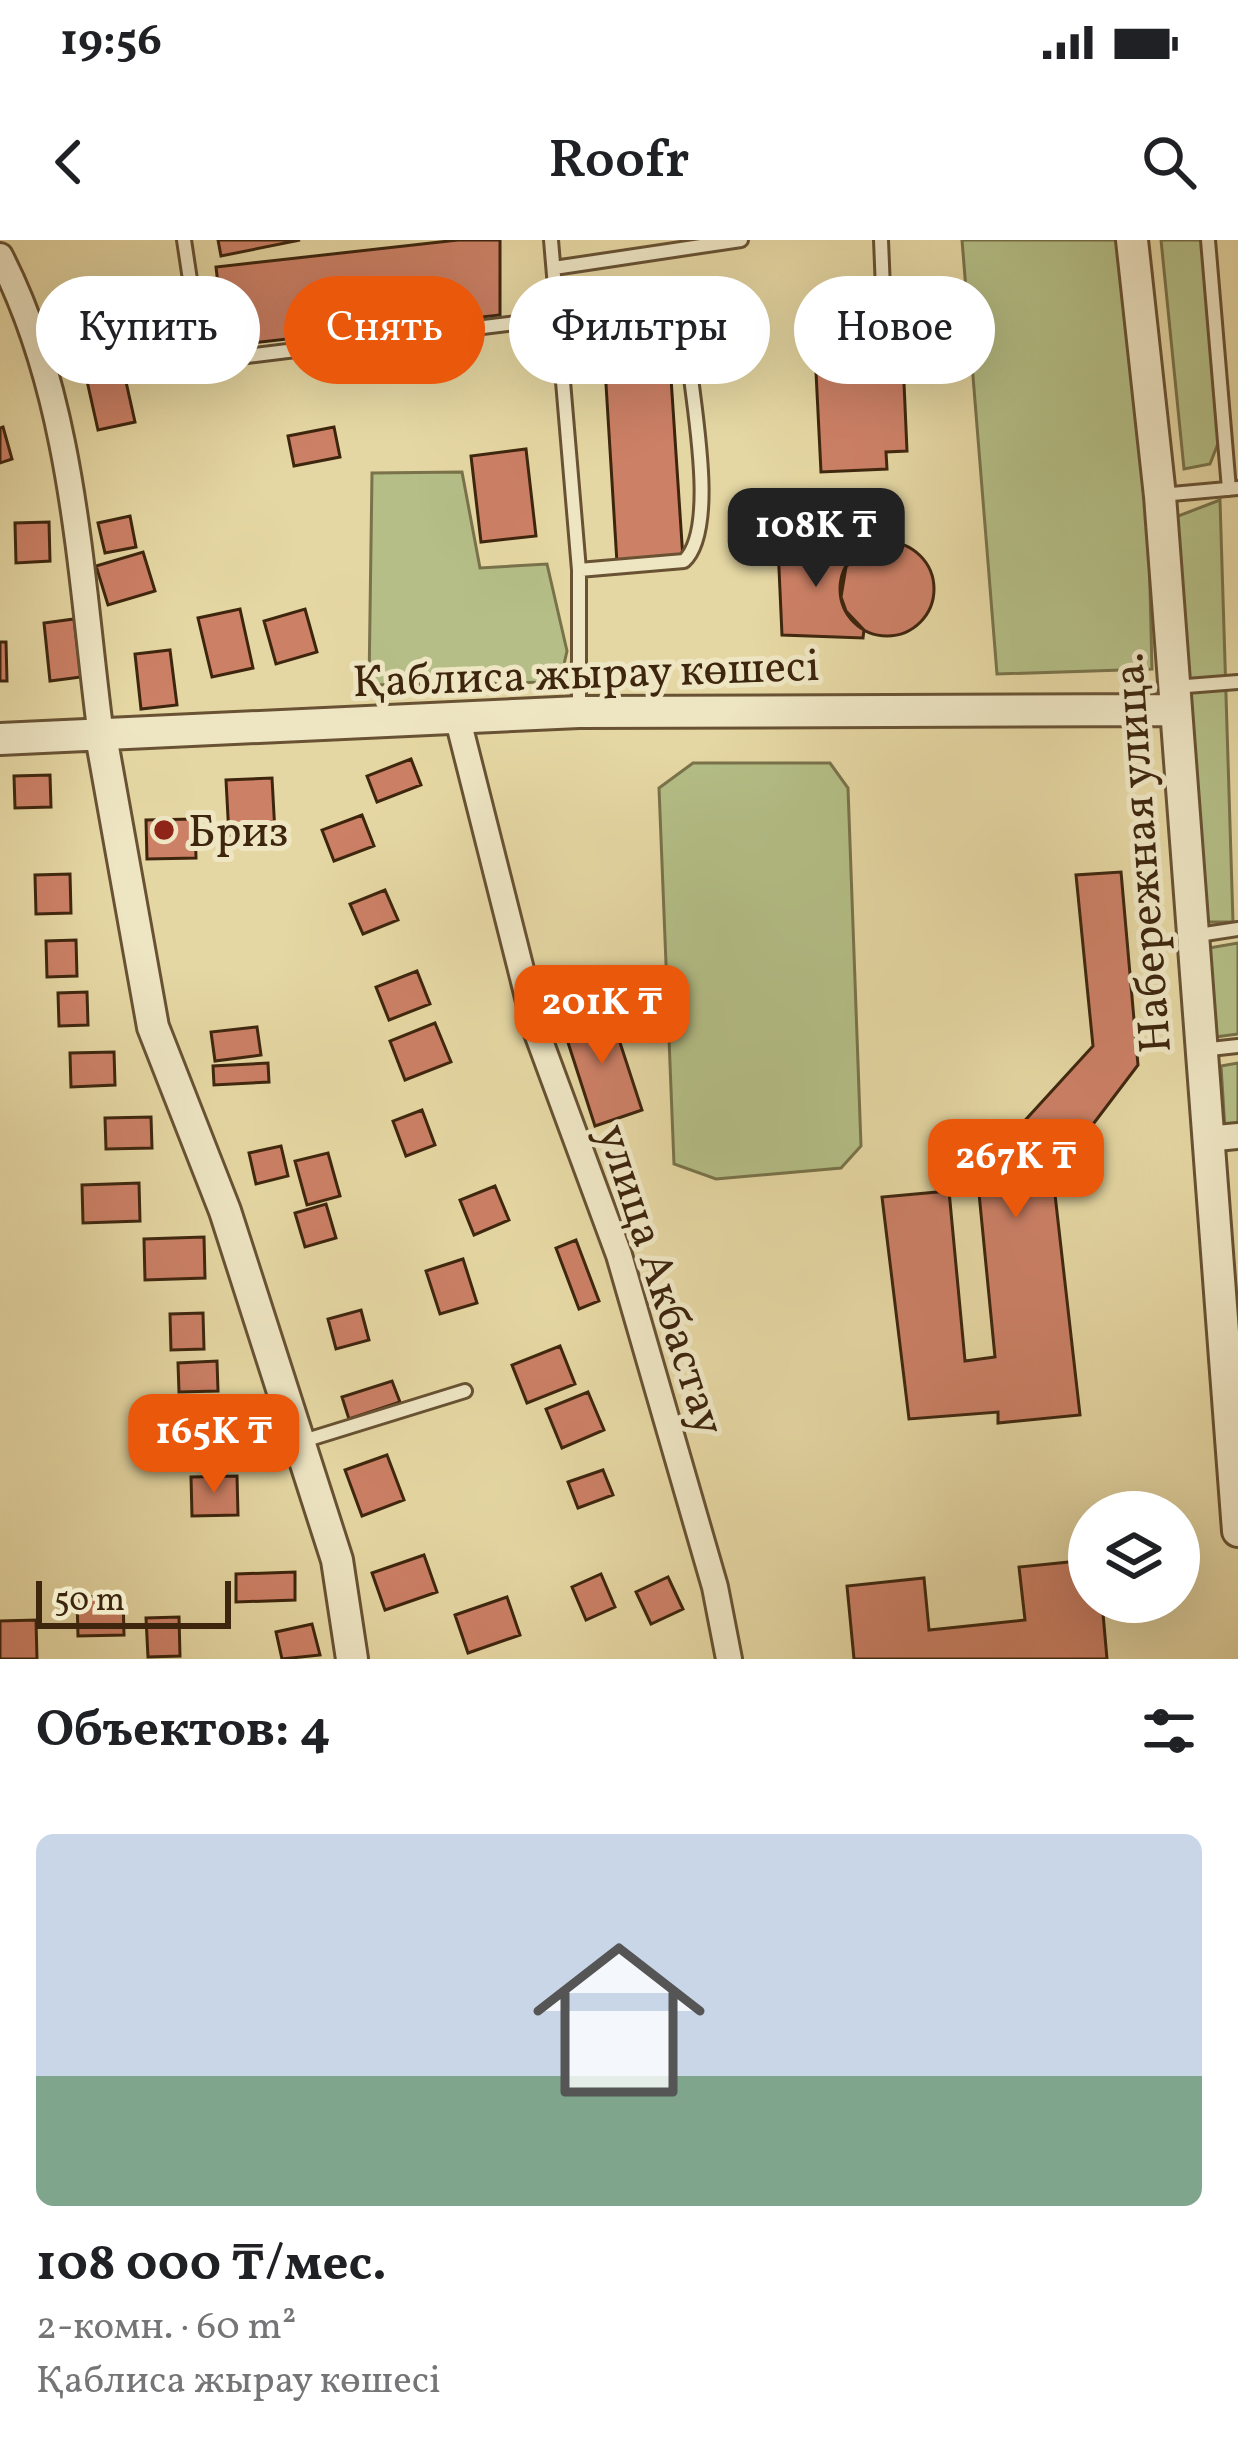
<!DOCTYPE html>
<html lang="ru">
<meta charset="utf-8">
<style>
:root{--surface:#fff;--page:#f6f6f6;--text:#202124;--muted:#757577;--accent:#ea580c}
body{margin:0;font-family:Vollkorn,serif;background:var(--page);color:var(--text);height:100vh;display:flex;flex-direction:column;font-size:45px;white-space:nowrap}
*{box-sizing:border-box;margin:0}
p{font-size:39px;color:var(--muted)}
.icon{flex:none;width:66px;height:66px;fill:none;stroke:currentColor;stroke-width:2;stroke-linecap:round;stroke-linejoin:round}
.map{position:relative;height:1419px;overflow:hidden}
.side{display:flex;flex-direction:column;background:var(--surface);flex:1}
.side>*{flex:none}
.top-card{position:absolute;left:36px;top:36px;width:1167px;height:108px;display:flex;gap:24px}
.fabs{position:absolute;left:1068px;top:1251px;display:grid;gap:24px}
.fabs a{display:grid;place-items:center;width:132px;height:132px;border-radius:50%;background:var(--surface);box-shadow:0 12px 48px #0002;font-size:60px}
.scale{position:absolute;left:36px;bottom:30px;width:195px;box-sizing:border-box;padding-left:12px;border:6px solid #3e260e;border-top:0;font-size:33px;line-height:42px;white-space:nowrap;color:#3e260e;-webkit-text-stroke:9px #eee5c3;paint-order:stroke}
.price{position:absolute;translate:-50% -102px;padding:0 27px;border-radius:24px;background:var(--accent);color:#fff;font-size:39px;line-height:78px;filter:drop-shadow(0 3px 6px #0008)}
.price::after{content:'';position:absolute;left:50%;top:72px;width:36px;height:27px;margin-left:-18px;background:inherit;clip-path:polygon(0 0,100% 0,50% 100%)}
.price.active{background:#222;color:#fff}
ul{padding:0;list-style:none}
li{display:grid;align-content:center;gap:24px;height:636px;padding:0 36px}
li span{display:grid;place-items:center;height:372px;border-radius:18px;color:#555}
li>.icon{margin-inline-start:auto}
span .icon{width:216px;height:216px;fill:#fffc;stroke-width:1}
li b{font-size:51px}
h2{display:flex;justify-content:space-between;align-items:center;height:144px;padding:0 36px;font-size:51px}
.tag{padding:0 42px;border-radius:54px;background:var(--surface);box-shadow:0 12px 48px #0002;font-size:42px;line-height:108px}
.tag.active{background:var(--accent);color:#fff}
.status{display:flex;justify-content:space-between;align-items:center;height:84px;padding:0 60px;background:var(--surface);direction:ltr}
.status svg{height:33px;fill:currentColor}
header{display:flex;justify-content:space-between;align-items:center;height:156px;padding:0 36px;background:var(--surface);font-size:54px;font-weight:600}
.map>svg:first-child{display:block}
.green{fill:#b4be86;stroke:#79724a;stroke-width:3}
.building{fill:#cc8066;stroke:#3e260e;stroke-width:3}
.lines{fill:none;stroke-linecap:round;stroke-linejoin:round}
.service-casing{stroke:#685233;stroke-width:18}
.minor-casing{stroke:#685233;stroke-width:30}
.tertiary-casing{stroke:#685233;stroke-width:36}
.service{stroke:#eee5c3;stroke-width:12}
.minor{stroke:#eee5c3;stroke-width:24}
.tertiary{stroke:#eee5c3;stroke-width:30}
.poi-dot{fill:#8f2418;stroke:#eee5c3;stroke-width:4.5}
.labels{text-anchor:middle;stroke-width:10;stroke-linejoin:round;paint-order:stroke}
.street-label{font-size:45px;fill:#3e260e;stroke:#eee5c3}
.poi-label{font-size:45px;fill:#3e260e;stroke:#eee5c3;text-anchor:start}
</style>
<div class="status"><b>19:56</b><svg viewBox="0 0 49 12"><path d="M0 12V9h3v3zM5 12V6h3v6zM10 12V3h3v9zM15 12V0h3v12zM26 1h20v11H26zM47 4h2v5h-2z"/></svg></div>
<header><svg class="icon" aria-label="back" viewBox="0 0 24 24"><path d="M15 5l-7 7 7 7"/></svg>Roofr<svg class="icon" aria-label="search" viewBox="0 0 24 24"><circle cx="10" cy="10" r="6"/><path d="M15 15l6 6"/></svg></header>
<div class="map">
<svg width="1238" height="1419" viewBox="0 0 1238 1419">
<rect width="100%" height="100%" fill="#e5d7a3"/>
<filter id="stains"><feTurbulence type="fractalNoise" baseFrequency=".00167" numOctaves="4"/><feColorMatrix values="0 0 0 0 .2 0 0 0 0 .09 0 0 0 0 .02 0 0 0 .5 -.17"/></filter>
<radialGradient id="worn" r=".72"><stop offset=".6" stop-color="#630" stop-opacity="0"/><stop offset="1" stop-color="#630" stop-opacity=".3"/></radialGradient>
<path class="green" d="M 962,0 L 1132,0 L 1144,110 L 1152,429 L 997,434 Z
M 1161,0 L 1204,0 L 1219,201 L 1210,224 L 1184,229 Z
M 462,232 L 480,328 L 547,324 L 567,411 L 560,442 L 369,445 L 372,233 Z
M 1220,260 L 1233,682 L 1205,682 L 1173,278 Z
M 693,523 L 830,523 L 848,548 L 861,906 L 841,928 L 716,939 L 674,924 L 659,548 Z
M 1238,703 L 1238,794 L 1215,797 L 1209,708 Z
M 1238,823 L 1238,889 L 1225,890 L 1221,826 Z"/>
<path class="building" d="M 218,0 L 300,0 L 221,16 Z
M 458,0 L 500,0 L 500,75 L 225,106 L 216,27 Z
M 111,75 L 135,182 L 98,190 L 74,83 Z
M 902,98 L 907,211 L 886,212 L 887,229 L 821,232 L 815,112 L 871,109 L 870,100 Z
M 669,108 L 683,319 L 617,323 L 604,112 Z
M 3,187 L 12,219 L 0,223 L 0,188 Z
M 334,187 L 340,217 L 294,226 L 288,196 Z
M 526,209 L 536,296 L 481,302 L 471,216 Z
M 130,276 L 136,307 L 105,313 L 98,283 Z
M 49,282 L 50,321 L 16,323 L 15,283 Z
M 862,302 L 864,309 L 846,327 L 841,357 L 846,371 L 864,390 L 863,398 L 782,395 L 778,307 Z
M840 349a47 47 0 1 1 94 0a47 47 0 1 1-94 0Z
M 143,312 L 155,351 L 108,365 L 96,326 Z
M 240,369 L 253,428 L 212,437 L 198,378 Z
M 305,369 L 317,412 L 276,424 L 264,381 Z
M 74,379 L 81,437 L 50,441 L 44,383 Z
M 0,402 L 6,402 L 7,441 L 0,441 Z
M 170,410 L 177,465 L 141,469 L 135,414 Z
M 411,519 L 421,545 L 377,562 L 367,536 Z
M 50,535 L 51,567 L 15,568 L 14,536 Z
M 272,538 L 275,593 L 229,596 L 226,540 Z
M 362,575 L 374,606 L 334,621 L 322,590 Z
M 195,579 L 196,618 L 147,619 L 146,580 Z
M 1121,632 L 1138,825 L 1053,937 L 1080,1175 L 998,1183 L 998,1172 L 909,1179 L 882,957 L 949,951 L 965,1121 L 995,1117 L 977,933 L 1093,806 L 1076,635 Z
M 70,634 L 71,673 L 36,674 L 35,635 Z
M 385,650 L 398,680 L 363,694 L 350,664 Z
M 76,700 L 77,736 L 47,737 L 46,701 Z
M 417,731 L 430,764 L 389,780 L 376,747 Z
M 87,752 L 88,785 L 59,786 L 58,753 Z
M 609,769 L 642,870 L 595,886 L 562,784 Z
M 435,783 L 451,822 L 405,840 L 390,801 Z
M 257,787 L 261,815 L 215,821 L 211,792 Z
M 114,812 L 115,845 L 71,847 L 70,813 Z
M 268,823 L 269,842 L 214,845 L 213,826 Z
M 422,870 L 435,905 L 406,916 L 393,881 Z
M 151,877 L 152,908 L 106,909 L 105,878 Z
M 281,906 L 288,936 L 256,944 L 249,913 Z
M 328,913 L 340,956 L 307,965 L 295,921 Z
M 139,943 L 140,981 L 83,983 L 82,945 Z
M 495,946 L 509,980 L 474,995 L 460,960 Z
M 326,964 L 336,998 L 305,1007 L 295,973 Z
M 204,997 L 205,1038 L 145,1040 L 144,999 Z
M 576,1000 L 599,1061 L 579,1069 L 556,1008 Z
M 463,1019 L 477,1063 L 440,1074 L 426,1031 Z
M 361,1070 L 369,1100 L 336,1109 L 328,1079 Z
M 203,1073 L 204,1109 L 171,1110 L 170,1074 Z
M 560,1106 L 575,1144 L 527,1163 L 512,1125 Z
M 217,1121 L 218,1151 L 179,1152 L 178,1123 Z
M 392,1141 L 400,1162 L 349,1179 L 342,1157 Z
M 588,1152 L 604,1190 L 562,1208 L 546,1169 Z
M 254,1170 L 255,1206 L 209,1207 L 208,1172 Z
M 387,1215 L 404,1260 L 362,1276 L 345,1230 Z
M 603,1230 L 613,1255 L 578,1268 L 568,1242 Z
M 237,1236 L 238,1275 L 192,1276 L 191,1237 Z
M 424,1315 L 437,1352 L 385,1370 L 372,1333 Z
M 1089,1320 L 1089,1362 L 1102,1362 L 1107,1419 L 854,1419 L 847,1346 L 924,1338 L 929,1390 L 1025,1380 L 1019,1327 Z
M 295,1332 L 295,1360 L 236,1362 L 236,1334 Z
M 601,1334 L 615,1367 L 586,1380 L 572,1347 Z
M 668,1337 L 683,1369 L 651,1384 L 636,1352 Z
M 123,1356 L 124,1395 L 78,1396 L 77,1357 Z
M 507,1357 L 520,1395 L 468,1413 L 455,1375 Z
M 179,1377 L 180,1416 L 148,1417 L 146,1378 Z
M 36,1380 L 37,1419 L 0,1419 L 0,1381 Z
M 312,1384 L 320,1415 L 282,1419 L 276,1392 Z"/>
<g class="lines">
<g class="service-casing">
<path id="service" d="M 184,0 L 200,106 L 222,119 L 557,78
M 551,0 L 579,330 L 579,471
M 881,0 L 885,99
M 1208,0 L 1229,249
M 554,28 L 741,0
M 558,108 L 658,98 L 681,106 L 689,120 C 693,166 718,289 684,321 L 579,330
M 1161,255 L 1238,248
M 1174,447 L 1238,442
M 1192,696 L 1238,689
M 1201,810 L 1238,806
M 300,1202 L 465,1151"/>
</g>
<g class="minor-casing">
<path id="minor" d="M 0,16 C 75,162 80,336 101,496
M 457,476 L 537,793 L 619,1015 L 715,1347 L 729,1419
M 1206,899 L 1238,896"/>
</g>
<g class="tertiary-casing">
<path id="tertiary" d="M 1132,0 L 1160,256 L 1238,1291
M 101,496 L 153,787 L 225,971 L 337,1320 L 352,1419
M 0,499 L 579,472 L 1174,470"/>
</g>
<use href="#service" class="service"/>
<use href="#minor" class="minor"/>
<use href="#tertiary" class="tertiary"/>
</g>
<circle class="poi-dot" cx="164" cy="590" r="12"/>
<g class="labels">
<g class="street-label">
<text transform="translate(586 432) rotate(-2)" y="16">Қаблиса жырау көшесі</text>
<text transform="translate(1140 613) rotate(-94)" y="16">Набережная улица.</text>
<text transform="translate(663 1039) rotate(72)" y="16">улица Акбастау</text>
</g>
<g class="poi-label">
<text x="188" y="606">Бриз</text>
</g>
</g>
<rect width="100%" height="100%" filter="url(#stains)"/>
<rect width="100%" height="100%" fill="url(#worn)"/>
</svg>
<div class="fabs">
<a><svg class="icon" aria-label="layers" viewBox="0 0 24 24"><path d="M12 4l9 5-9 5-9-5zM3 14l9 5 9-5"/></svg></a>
</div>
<div class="scale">50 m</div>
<b class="price active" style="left:816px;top:350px">108K ₸</b>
<b class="price" style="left:602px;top:827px">201K ₸</b>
<b class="price" style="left:1016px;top:981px">267K ₸</b>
<b class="price" style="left:214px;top:1256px">165K ₸</b>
<div class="top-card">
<a class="tag">Купить</a>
<a class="tag active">Снять</a>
<a class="tag">Фильтры</a>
<a class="tag">Новое</a>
</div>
</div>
<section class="side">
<h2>Объектов: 4<svg class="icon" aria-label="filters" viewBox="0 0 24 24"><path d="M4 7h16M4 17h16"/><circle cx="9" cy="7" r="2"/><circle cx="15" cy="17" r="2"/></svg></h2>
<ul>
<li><span style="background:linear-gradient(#c9d6e8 65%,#7fa58c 0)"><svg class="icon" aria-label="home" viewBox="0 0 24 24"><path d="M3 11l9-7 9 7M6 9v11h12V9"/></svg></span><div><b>108 000 ₸/мес.</b><p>2-комн. · 60 m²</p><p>Қаблиса жырау көшесі</p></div></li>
</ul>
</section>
